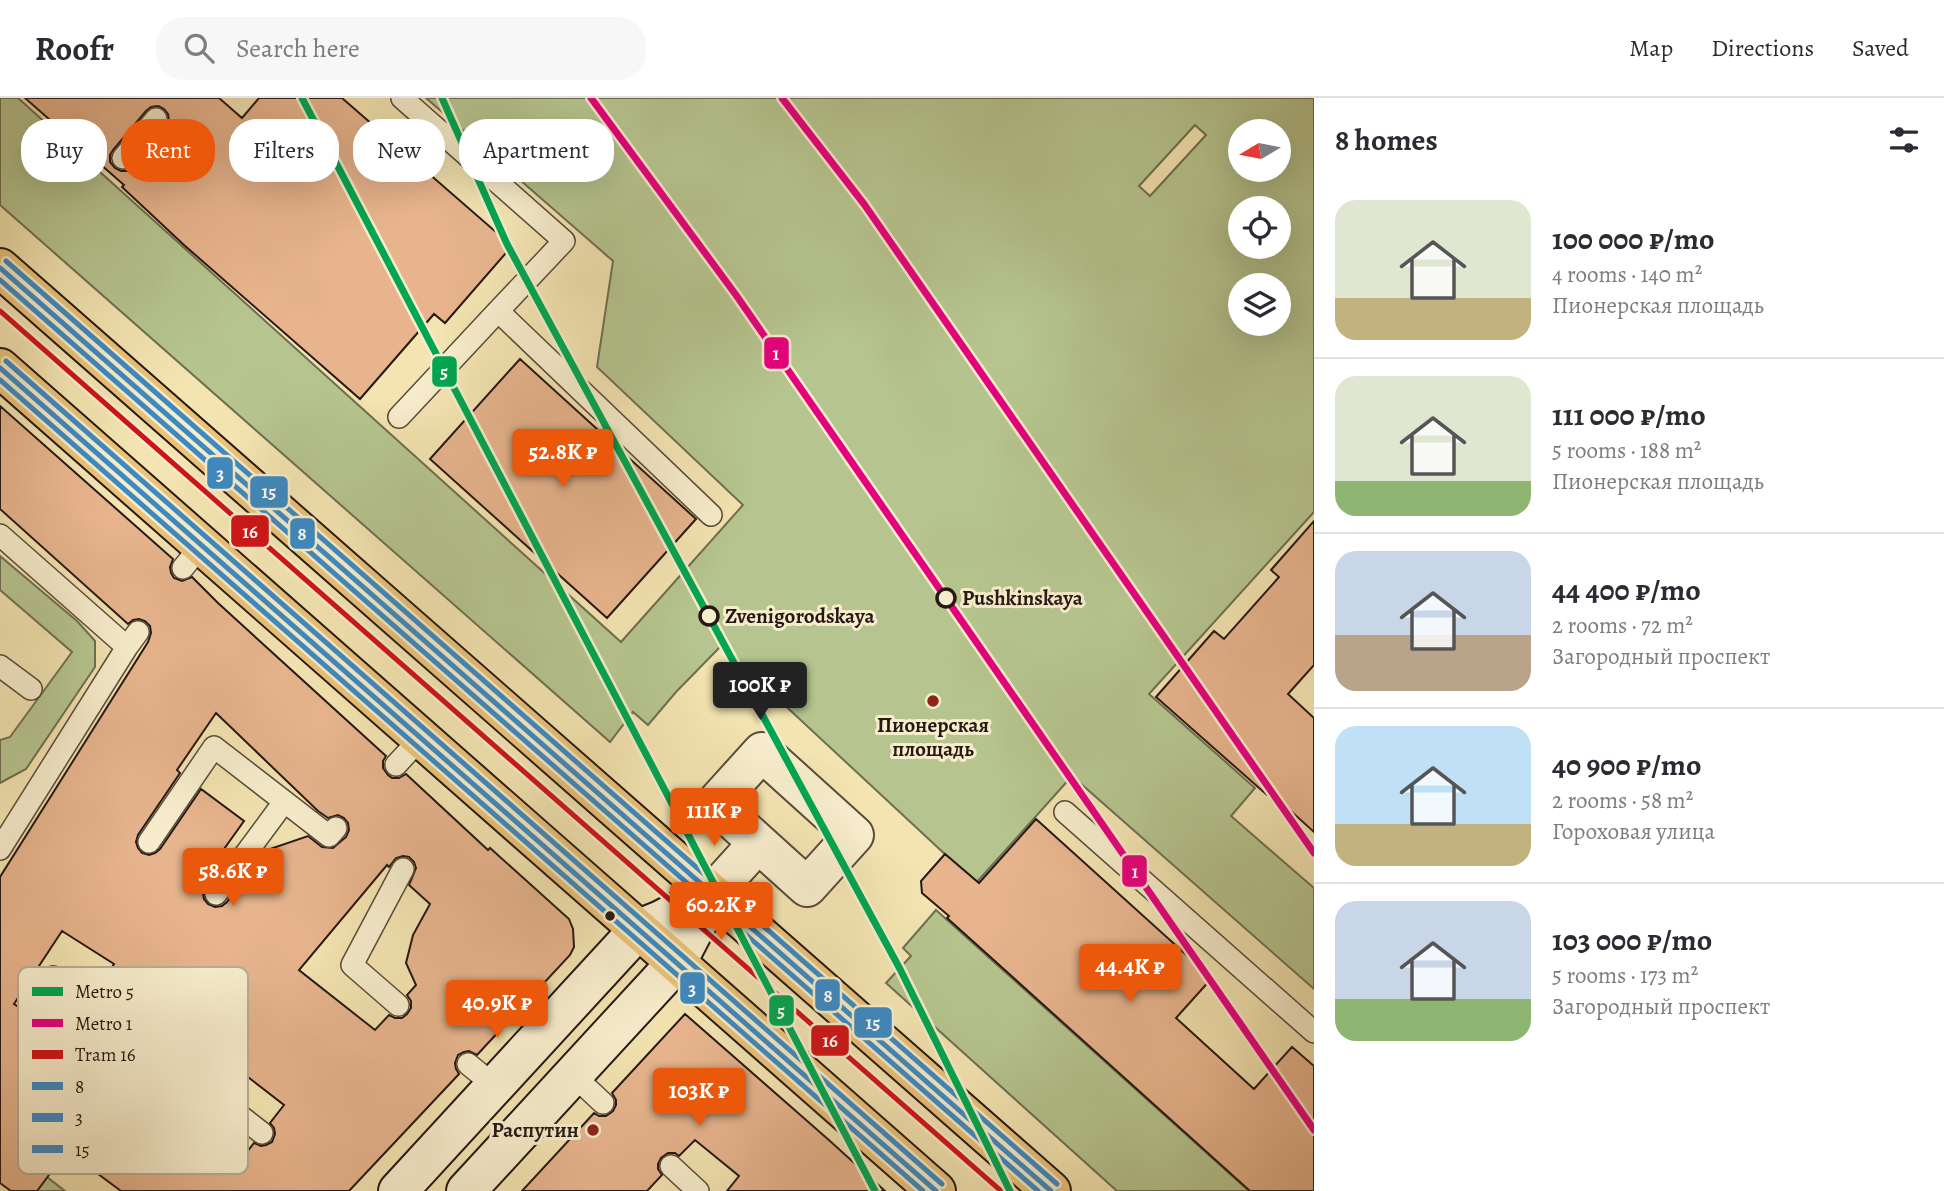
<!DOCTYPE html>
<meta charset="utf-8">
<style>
:root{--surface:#fff;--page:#f7f7f7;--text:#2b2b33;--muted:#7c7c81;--line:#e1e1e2;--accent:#ea580c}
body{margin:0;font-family:Alegreya,serif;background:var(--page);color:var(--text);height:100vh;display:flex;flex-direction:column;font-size:26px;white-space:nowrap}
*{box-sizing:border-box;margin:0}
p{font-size:23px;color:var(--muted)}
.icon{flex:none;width:38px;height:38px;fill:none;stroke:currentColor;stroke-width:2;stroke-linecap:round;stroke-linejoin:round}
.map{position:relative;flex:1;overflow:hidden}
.details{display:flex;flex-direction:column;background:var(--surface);width:630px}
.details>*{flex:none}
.banner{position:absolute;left:21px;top:21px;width:665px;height:63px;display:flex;gap:14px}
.needle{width:46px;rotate:260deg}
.controls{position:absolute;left:1228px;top:21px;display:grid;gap:14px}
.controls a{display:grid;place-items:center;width:63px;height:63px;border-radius:50%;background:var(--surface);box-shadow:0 7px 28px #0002;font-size:35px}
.price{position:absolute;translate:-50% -60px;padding:0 16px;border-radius:7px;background:var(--accent);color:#fff;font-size:23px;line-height:46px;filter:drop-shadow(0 2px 4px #0008)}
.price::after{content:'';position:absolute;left:50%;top:42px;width:21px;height:16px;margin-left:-10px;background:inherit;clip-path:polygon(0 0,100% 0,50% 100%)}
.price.on{background:#222;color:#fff}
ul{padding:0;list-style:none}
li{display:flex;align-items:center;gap:21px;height:175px;padding:0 21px}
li+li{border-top:2px solid var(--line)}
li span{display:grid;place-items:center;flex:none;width:196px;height:140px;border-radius:21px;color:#555}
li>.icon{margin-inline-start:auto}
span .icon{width:84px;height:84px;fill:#fffc;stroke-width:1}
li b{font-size:30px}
h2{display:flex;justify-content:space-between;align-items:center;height:84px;padding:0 21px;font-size:30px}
.chip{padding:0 24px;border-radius:28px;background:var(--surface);box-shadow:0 7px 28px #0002;font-size:24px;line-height:63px}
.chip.on{background:var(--accent);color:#fff}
header{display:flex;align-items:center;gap:42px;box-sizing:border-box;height:98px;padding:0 35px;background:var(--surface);border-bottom:2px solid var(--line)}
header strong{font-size:33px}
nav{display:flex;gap:38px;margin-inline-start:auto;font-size:24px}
.search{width:490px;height:63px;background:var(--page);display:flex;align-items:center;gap:18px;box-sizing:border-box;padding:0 24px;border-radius:28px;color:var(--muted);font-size:26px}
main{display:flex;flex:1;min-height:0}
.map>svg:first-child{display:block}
.green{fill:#b6c58f;stroke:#6e6e51;stroke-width:2;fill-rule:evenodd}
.building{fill:#e7b48d;stroke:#261813;stroke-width:2;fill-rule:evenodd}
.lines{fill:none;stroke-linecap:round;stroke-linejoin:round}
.lane-casing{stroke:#594b3a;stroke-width:24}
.street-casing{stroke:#594b3a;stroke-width:42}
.secondary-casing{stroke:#261813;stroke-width:42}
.primary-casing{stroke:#261813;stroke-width:42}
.lane{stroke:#f7edcc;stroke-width:21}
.street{stroke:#f7edcc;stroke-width:38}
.secondary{stroke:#f7edcc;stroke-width:38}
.primary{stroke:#eac278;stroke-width:38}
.bus-1-casing{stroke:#f7edcc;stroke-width:10}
.bus-2-casing{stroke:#f7edcc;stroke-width:10}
.bus-3-casing{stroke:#f7edcc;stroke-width:10}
.bus-1{stroke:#3d8ac2;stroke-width:5}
.bus-2{stroke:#3d8ac2;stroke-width:5}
.bus-3{stroke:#3d8ac2;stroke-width:5}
.tram-1-casing{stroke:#f7edcc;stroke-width:10}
.tram-1{stroke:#ce1417;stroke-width:5}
.metro-1-casing{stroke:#f7edcc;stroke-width:12}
.metro-2-casing{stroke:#f7edcc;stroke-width:12}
.metro-1{stroke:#00a651;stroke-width:7}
.metro-2{stroke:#e5007d;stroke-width:7}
.stop-dot{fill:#f7edcc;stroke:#261813;stroke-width:3.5}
.poi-dot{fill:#8f2418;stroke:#f7edcc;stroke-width:2.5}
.bus-dot{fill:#261813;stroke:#f7edcc;stroke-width:2.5}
.labels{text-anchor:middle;stroke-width:6;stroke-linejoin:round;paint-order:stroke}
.stop-label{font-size:21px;font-weight:bold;fill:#261813;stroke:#f7edcc;text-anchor:start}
.poi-label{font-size:21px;font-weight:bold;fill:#261813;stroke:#f7edcc}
.key{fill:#f7edcc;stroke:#b8ad94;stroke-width:2}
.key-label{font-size:19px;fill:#261813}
.line-badge{stroke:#f7edcc;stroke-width:2.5}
.badge-label{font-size:19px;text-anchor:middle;font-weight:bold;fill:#fff}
</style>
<header>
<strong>Roofr</strong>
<div class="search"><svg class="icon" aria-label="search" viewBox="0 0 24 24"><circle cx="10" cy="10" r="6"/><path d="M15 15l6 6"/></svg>Search here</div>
<nav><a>Map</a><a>Directions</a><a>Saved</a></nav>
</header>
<main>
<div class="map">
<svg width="1314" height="1093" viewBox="0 0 1314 1093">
<rect width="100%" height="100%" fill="#f3e4b1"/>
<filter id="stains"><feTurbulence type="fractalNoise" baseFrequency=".00286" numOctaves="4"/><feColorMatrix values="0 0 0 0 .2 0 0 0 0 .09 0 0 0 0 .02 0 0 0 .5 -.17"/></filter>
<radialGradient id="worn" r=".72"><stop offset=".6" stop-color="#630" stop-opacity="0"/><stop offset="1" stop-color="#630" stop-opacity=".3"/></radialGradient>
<path class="green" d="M 0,0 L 18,0 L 621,544 L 743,407 L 597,269 L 613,163 L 426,0 L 1314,0 L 1314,414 L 1149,596 L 1255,690 L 1231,718 L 1314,790 L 1314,891 L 1072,678 L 976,785 L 721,548 L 676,594 L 648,627 L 633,614 L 610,644 L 0,107 ZM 1195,27 L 1206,37 L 1150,98 L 1139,88 ZM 1241,33 L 1279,33 L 1279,72 L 1241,72 ZM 1241,110 L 1279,110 L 1279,149 L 1241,149 ZM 1241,187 L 1279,187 L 1279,226 L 1241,226 Z
M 0,458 L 77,523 L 95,543 L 95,569 L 26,671 L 0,685 L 0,642 L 10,639 L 72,554 L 0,492 Z
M 936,812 L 1249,1093 L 1117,1093 L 886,885 L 911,858 L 903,850 Z
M 47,1079 L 65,1093 L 37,1093 Z"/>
<path class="building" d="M 25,0 L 219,0 L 242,20 L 259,0 L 342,0 L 512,148 L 445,225 L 434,216 L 360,301 L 184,147 L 122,89 L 124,87 ZM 158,8 L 164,11 L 168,16 L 169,23 L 166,29 L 133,69 L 127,73 L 121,73 L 115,70 L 110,64 L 110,57 L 113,52 L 146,13 L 151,9 Z
M 520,261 L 696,421 L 607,520 L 430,361 Z
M 0,308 L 173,461 L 170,469 L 171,475 L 174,480 L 182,483 L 192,479 L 218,505 L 386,658 L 383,663 L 383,670 L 388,677 L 392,680 L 399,680 L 406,676 L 488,752 L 490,750 L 569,821 L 573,831 L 574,849 L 570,857 L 477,957 L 469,953 L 464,954 L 458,957 L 455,965 L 456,971 L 459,976 L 349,1093 L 121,1093 L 67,1053 L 37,1093 L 11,1093 L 0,1085 L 0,779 L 148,544 L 151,535 L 150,528 L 145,523 L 139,521 L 133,522 L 128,526 L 0,411 ZM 216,615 L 318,713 L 328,720 L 338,717 L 344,720 L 348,725 L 349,732 L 346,739 L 333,750 L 322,749 L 308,738 L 264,753 L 227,804 L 222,808 L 215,809 L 208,806 L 204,801 L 203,795 L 205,788 L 220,769 L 209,772 L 244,723 L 201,691 L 160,751 L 155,755 L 149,757 L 142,755 L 138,750 L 136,744 L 138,737 L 180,675 L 177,672 ZM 403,758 L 409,759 L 414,764 L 416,770 L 409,787 L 430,806 L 413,837 L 406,865 L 416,887 L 407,897 L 411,903 L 411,910 L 407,916 L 402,920 L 395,920 L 389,917 L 375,932 L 299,872 L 387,767 L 389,769 L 396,760 ZM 62,833 L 114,866 L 96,893 L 101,899 L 102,906 L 100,911 L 94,916 L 89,917 L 82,915 L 66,940 L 14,906 ZM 167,916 L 284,1007 L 270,1025 L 274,1030 L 275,1036 L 272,1044 L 266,1047 L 261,1048 L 254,1045 L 239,1064 L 123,974 L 138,954 L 134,948 L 133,941 L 135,936 L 142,932 L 149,931 L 154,934 Z
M 1314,423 L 1314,567 L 1288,596 L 1314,620 L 1314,734 L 1270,694 L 1267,697 L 1156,599 L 1214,533 L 1224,541 L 1279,479 L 1271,472 Z
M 1036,721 L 1212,880 L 1176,920 L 1254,991 L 1292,949 L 1314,968 L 1314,1093 L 1250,1093 L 947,820 L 949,818 L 922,795 L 921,783 L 945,756 L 979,785 Z
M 685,916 L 830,1043 L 885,1093 L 727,1093 L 739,1078 L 695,1042 L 679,1058 L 675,1055 L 668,1055 L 661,1060 L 658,1066 L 658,1071 L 662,1077 L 647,1093 L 522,1093 L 594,1015 L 599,1018 L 606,1018 L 613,1013 L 616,1007 L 616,1002 L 612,995 Z"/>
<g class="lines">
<g class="lane-casing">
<path id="lane" d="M 402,0 L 564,143 L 498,213
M 123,60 L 156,21
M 399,319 L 498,213 L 711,417
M 0,437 L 127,549
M 183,470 L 201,448
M 0,568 L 31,591
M 396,667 L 421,640
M 1065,714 L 1314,934
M 149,744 L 214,649 L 329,738 L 336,730
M 0,751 L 127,549 L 138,534
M 216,796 L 284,704
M 53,879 L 89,904
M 398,907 L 352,867 L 403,771
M 146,944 L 262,1035
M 468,966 L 495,988
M 573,977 L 603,1005
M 671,1068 L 698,1093"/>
</g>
<g class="street-casing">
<path id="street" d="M 762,654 L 854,737 L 807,789 L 715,706 Z
M 713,795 L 758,745"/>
</g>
<g class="secondary-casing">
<path id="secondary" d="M 398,1093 L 639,831 L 661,822 L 713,795
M 466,1093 L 677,864 L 713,795"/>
</g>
<g class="primary-casing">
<path id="primary" d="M 0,170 L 1051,1093
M 0,270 L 936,1093"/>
</g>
<use href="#lane" class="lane"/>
<use href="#street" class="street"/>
<use href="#secondary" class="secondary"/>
<use href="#primary" class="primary"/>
<g class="bus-1-casing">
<path id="bus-1" d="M 0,170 L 1051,1093
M 0,270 L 936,1093"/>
</g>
<g class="bus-2-casing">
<path id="bus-2" d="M 0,182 L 1038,1093
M 0,282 L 923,1093"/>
</g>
<g class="bus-3-casing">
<path id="bus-3" d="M 6,163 L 1057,1086
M 6,263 L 942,1086"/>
</g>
<use href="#bus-1" class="bus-1"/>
<use href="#bus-2" class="bus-2"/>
<use href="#bus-3" class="bus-3"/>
<g class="tram-1-casing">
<path id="tram-1" d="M 0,213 L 1001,1093"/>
</g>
<use href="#tram-1" class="tram-1"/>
<g class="metro-1-casing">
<path id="metro-1" d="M 302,0 C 490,366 687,727 875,1093
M 442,0 L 507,146 L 900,871 L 1010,1093"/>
</g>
<g class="metro-2-casing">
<path id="metro-2" d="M 591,0 L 736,197 L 1314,1032
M 782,0 L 864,106 L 1314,755"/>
</g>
<use href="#metro-1" class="metro-1"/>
<use href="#metro-2" class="metro-2"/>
</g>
<g class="stop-dot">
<circle cx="946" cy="500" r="9"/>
<circle cx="709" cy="518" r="9"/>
</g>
<g class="poi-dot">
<circle cx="933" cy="603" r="7"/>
<circle cx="593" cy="1032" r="7"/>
</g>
<circle class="bus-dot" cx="610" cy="818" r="6"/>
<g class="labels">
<g class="stop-label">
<text x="962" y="507">Pushkinskaya</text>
<text x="725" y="525">Zvenigorodskaya</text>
</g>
<g class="poi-label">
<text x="933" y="634">Пионерская<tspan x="933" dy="24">площадь</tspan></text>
<text x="579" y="1039" text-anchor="end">Распутин</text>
</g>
</g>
<rect x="18" y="869" width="230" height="207" rx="10" class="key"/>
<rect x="32" y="889" width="31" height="9" fill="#00a651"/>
<rect x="32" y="921" width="31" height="8" fill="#e5007d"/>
<rect x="32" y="952" width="31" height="9" fill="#ce1417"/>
<rect x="32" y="984" width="31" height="8" fill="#3d8ac2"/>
<rect x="32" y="1015" width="31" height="9" fill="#3d8ac2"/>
<rect x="32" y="1047" width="31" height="8" fill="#3d8ac2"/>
<g class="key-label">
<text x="75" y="900">Metro 5</text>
<text x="75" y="932">Metro 1</text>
<text x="75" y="963">Tram 16</text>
<text x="75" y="995">8</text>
<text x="75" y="1026">3</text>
<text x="75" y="1058">15</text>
</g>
<g class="line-badge">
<rect x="763" y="238" width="27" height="34" rx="7" fill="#e5007d"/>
<rect x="431" y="257" width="27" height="33" rx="7" fill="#00a651"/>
<rect x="206" y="358" width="28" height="34" rx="7" fill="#3d8ac2"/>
<rect x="249" y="377" width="40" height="34" rx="7" fill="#3d8ac2"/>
<rect x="230" y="416" width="40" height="34" rx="7" fill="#ce1417"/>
<rect x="289" y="419" width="27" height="33" rx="7" fill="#3d8ac2"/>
<rect x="1121" y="756" width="27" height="34" rx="7" fill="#e5007d"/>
<rect x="679" y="873" width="27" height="34" rx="7" fill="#3d8ac2"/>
<rect x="814" y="880" width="27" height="34" rx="7" fill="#3d8ac2"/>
<rect x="768" y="896" width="27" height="33" rx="7" fill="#00a651"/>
<rect x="853" y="908" width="40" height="33" rx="7" fill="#3d8ac2"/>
<rect x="810" y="926" width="40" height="33" rx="7" fill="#ce1417"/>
</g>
<g class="badge-label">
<text x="776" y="262">1</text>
<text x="444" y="280">5</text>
<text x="220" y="382">3</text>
<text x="269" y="400">15</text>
<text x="250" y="440">16</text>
<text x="302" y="442">8</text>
<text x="1135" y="780">1</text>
<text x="692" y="897">3</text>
<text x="828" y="904">8</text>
<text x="781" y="919">5</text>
<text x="873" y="931">15</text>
<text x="830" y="949">16</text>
</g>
<rect width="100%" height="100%" filter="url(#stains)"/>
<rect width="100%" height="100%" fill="url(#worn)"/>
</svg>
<div class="controls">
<a><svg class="needle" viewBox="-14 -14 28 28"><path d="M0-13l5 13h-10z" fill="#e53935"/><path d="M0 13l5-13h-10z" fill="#7c7c81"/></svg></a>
<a><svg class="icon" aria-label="locate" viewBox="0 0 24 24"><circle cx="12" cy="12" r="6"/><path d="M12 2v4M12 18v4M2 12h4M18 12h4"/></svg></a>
<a><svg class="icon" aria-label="layers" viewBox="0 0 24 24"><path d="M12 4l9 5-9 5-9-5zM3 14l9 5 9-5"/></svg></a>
</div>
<b class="price" style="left:563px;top:391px">52.8K ₽</b>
<b class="price on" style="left:760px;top:624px">100K ₽</b>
<b class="price" style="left:714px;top:750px">111K ₽</b>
<b class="price" style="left:233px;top:810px">58.6K ₽</b>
<b class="price" style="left:721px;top:844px">60.2K ₽</b>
<b class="price" style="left:1130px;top:906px">44.4K ₽</b>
<b class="price" style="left:497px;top:942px">40.9K ₽</b>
<b class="price" style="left:699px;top:1030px">103K ₽</b>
<div class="banner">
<a class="chip">Buy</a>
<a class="chip on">Rent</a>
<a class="chip">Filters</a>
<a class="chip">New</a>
<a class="chip">Apartment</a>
</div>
</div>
<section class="details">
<h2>8 homes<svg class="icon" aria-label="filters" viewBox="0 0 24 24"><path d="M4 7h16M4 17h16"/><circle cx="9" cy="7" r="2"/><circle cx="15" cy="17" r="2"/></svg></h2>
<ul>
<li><span style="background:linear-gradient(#dfe7d0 70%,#c2b280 0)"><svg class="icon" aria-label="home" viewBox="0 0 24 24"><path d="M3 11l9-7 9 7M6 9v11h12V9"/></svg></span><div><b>100 000 ₽/mo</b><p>4 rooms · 140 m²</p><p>Пионерская площадь</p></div></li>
<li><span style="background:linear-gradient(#dfe7d0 75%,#8fb573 0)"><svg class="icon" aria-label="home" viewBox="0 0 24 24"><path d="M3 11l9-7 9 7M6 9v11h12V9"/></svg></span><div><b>111 000 ₽/mo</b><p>5 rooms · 188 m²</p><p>Пионерская площадь</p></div></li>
<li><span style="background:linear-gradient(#c9d6e8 60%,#b9a48a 0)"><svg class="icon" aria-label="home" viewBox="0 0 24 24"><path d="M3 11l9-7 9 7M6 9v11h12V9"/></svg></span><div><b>44 400 ₽/mo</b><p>2 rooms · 72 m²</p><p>Загородный проспект</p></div></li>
<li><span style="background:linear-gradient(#bfe0f5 70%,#c2b280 0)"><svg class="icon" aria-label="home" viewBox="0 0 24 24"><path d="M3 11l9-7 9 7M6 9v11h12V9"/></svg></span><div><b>40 900 ₽/mo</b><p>2 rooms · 58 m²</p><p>Гороховая улица</p></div></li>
<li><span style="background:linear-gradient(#c9d6e8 70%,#8fb573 0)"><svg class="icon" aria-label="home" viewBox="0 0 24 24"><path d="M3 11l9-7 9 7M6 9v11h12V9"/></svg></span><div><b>103 000 ₽/mo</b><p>5 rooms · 173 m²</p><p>Загородный проспект</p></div></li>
</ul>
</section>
</main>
